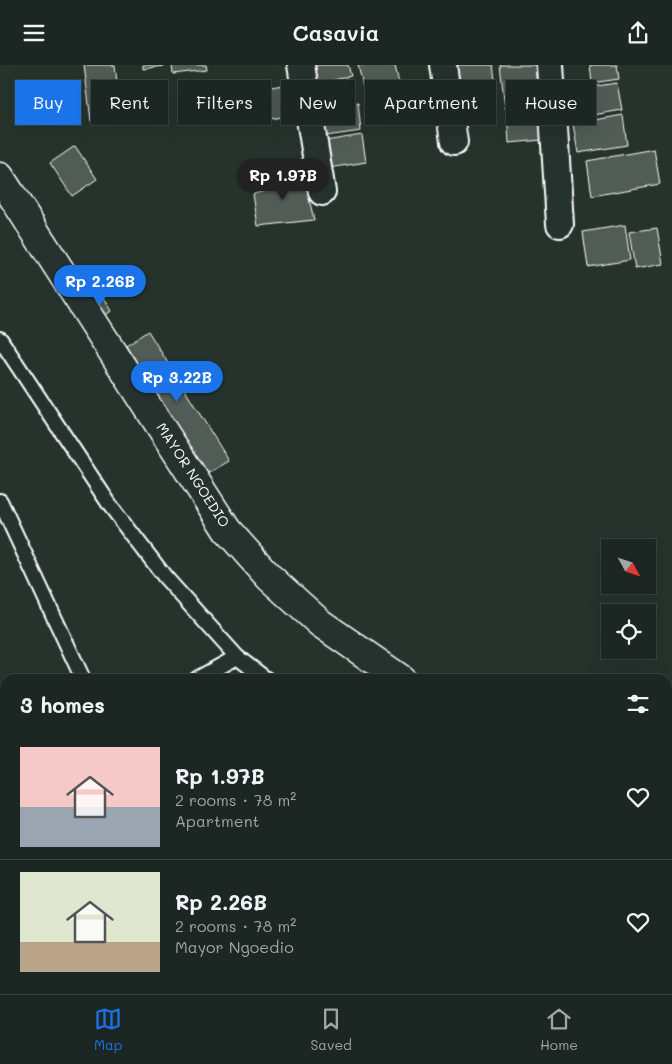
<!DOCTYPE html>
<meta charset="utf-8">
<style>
:root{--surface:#1c2622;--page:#252e2a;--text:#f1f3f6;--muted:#a0a5a5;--line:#3a4340;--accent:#1a73e8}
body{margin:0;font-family:Mali,sans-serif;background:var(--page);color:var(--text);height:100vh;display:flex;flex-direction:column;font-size:19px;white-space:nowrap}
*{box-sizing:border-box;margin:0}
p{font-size:16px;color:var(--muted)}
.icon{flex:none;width:28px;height:28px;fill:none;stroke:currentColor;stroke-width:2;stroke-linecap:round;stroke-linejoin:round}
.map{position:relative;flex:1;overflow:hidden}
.side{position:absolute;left:0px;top:609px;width:672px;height:321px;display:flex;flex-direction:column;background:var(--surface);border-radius:15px 15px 0 0;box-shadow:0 5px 20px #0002,0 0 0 1px var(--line)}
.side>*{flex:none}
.top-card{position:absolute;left:15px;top:15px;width:642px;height:45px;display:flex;gap:10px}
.needle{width:32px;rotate:130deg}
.fabs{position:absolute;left:601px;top:474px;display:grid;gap:10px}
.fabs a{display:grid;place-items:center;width:55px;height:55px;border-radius:0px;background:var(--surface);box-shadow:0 5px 20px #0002,0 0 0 1px var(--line);font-size:25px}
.price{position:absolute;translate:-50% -42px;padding:0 11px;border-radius:18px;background:var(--accent);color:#fff;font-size:16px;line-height:32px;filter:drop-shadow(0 1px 2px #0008)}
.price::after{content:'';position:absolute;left:50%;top:30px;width:15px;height:11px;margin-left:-8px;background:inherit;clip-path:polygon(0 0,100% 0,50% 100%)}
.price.active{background:#222;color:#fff}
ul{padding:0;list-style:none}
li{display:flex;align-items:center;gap:15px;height:125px;padding:0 20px}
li+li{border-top:1px solid var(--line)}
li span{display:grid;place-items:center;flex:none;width:140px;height:100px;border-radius:0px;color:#555}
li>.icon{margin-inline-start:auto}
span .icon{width:60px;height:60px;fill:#fffc;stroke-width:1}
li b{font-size:21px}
h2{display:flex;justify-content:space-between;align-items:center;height:60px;padding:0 20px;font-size:21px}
.chip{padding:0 18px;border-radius:0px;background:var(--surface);box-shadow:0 5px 20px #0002,0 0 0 1px var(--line);font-size:18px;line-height:45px}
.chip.active{background:var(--accent);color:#fff}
header{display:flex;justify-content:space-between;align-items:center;height:65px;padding:0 20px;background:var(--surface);font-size:22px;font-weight:600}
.menu{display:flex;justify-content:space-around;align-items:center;height:70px;border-top:1px solid var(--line);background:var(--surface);font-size:14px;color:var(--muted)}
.menu a{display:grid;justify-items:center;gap:2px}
.menu .active{color:var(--accent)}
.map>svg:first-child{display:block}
.building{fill:#515c57;stroke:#fff}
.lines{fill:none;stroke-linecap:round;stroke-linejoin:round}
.service-casing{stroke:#fff;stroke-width:18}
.minor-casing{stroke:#fff;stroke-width:30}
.tertiary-casing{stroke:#fff;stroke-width:31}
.service{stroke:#26332d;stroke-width:14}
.minor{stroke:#26332d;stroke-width:26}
.tertiary{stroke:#26332d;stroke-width:28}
.labels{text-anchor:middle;stroke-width:4.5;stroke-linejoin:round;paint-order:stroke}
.street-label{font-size:14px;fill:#fff;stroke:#26332d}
</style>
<header><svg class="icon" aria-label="menu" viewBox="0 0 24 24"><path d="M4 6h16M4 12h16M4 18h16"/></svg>Casavia<svg class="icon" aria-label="share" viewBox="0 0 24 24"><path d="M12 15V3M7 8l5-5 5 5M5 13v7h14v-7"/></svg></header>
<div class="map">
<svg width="672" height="929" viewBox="0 0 672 929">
<rect width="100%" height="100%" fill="#26332d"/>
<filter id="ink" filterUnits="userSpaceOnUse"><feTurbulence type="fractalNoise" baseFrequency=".02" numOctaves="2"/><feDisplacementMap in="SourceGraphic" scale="10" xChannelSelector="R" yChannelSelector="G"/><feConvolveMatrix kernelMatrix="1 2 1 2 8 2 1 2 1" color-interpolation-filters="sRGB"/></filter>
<g filter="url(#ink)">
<path class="building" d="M 84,0 L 115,0 L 121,53 L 91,56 Z
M 143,0 L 164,0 L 164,1 L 143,4 Z
M 172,0 L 206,0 L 207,5 L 173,9 Z
M 308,0 L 348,0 L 351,11 L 312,20 Z
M 358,0 L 395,0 L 404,39 L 369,47 Z
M 457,0 L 493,0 L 496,23 L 462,28 Z
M 500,0 L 535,0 L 539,40 L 505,43 Z
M 590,0 L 617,0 L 619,14 L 592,18 Z
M 617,18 L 622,45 L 582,52 L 577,24 Z
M 283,20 L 287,51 L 229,61 L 224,30 Z
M 358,38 L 361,66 L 326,71 L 323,51 L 334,49 L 333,40 Z
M 539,44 L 542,75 L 509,78 L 507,47 Z
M 623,50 L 627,80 L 578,88 L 573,59 Z
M 362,70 L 366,97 L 323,104 L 319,77 Z
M 75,81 L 97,114 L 72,131 L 50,98 Z
M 654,84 L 660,119 L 592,131 L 587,96 Z
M 303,108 L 314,155 L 258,161 L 253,129 L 266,126 L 264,115 Z
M 625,160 L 630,195 L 588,202 L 583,167 Z
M 657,163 L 663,199 L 635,204 L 629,167 Z
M 102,229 L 112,246 L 97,255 L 87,238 Z
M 148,266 L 229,396 L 207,409 L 126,280 Z"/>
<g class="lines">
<g class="service-casing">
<path id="service" d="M 0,274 L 110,440 L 165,512 L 237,592 L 266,614
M 0,436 L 83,614
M 197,614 L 237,592
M 0,699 L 5,698
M 668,745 L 672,727
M 0,805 L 5,815
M 668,873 L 672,924"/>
</g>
<g class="minor-casing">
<path id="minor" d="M 301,0 L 322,127
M 443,0 L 454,77
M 550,0 L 560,159"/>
</g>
<g class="tertiary-casing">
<path id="tertiary" d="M 0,112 L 227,465 L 269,512 L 320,558 L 401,614
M 668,703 L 672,704"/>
</g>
<use href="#service" class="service"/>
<use href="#minor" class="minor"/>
<use href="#tertiary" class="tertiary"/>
</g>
</g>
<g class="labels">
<g class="street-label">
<text transform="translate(193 410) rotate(57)" y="5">MAYOR NGOEDIO</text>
</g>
</g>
</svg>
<div class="fabs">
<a><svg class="needle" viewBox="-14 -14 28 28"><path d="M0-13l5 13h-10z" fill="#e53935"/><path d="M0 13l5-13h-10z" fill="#a0a5a5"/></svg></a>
<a><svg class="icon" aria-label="locate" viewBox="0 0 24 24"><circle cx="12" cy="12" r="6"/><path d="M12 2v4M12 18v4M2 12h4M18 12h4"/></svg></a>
</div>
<b class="price active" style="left:283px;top:136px">Rp 1.97B</b>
<b class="price" style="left:100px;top:242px">Rp 2.26B</b>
<b class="price" style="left:177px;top:338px">Rp 3.22B</b>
<div class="top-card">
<a class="chip active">Buy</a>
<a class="chip">Rent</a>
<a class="chip">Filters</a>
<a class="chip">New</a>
<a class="chip">Apartment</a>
<a class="chip">House</a>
</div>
<section class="side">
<h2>3 homes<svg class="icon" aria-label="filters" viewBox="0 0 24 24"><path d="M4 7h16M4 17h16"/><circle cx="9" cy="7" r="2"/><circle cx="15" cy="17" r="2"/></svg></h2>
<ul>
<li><span style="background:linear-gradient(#f6c9c9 60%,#9aa5b1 0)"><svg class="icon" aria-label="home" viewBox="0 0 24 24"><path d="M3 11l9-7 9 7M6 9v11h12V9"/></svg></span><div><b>Rp 1.97B</b><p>2 rooms · 78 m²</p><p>Apartment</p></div><svg class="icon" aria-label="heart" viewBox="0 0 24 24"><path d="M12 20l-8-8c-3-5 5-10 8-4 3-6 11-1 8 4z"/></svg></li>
<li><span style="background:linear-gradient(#dfe7d0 70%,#b9a48a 0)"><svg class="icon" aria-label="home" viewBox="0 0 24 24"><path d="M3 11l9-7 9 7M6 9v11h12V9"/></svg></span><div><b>Rp 2.26B</b><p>2 rooms · 78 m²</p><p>Mayor Ngoedio</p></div><svg class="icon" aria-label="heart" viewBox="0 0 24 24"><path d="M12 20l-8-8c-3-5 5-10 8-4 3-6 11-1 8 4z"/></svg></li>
</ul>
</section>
</div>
<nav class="menu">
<a class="active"><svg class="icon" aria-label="map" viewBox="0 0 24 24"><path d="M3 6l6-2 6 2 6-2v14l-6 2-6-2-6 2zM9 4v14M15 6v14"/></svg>Map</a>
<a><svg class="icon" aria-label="saved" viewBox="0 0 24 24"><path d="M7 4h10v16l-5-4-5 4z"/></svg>Saved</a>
<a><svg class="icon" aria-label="home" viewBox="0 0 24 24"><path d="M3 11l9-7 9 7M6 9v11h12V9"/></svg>Home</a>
</nav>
